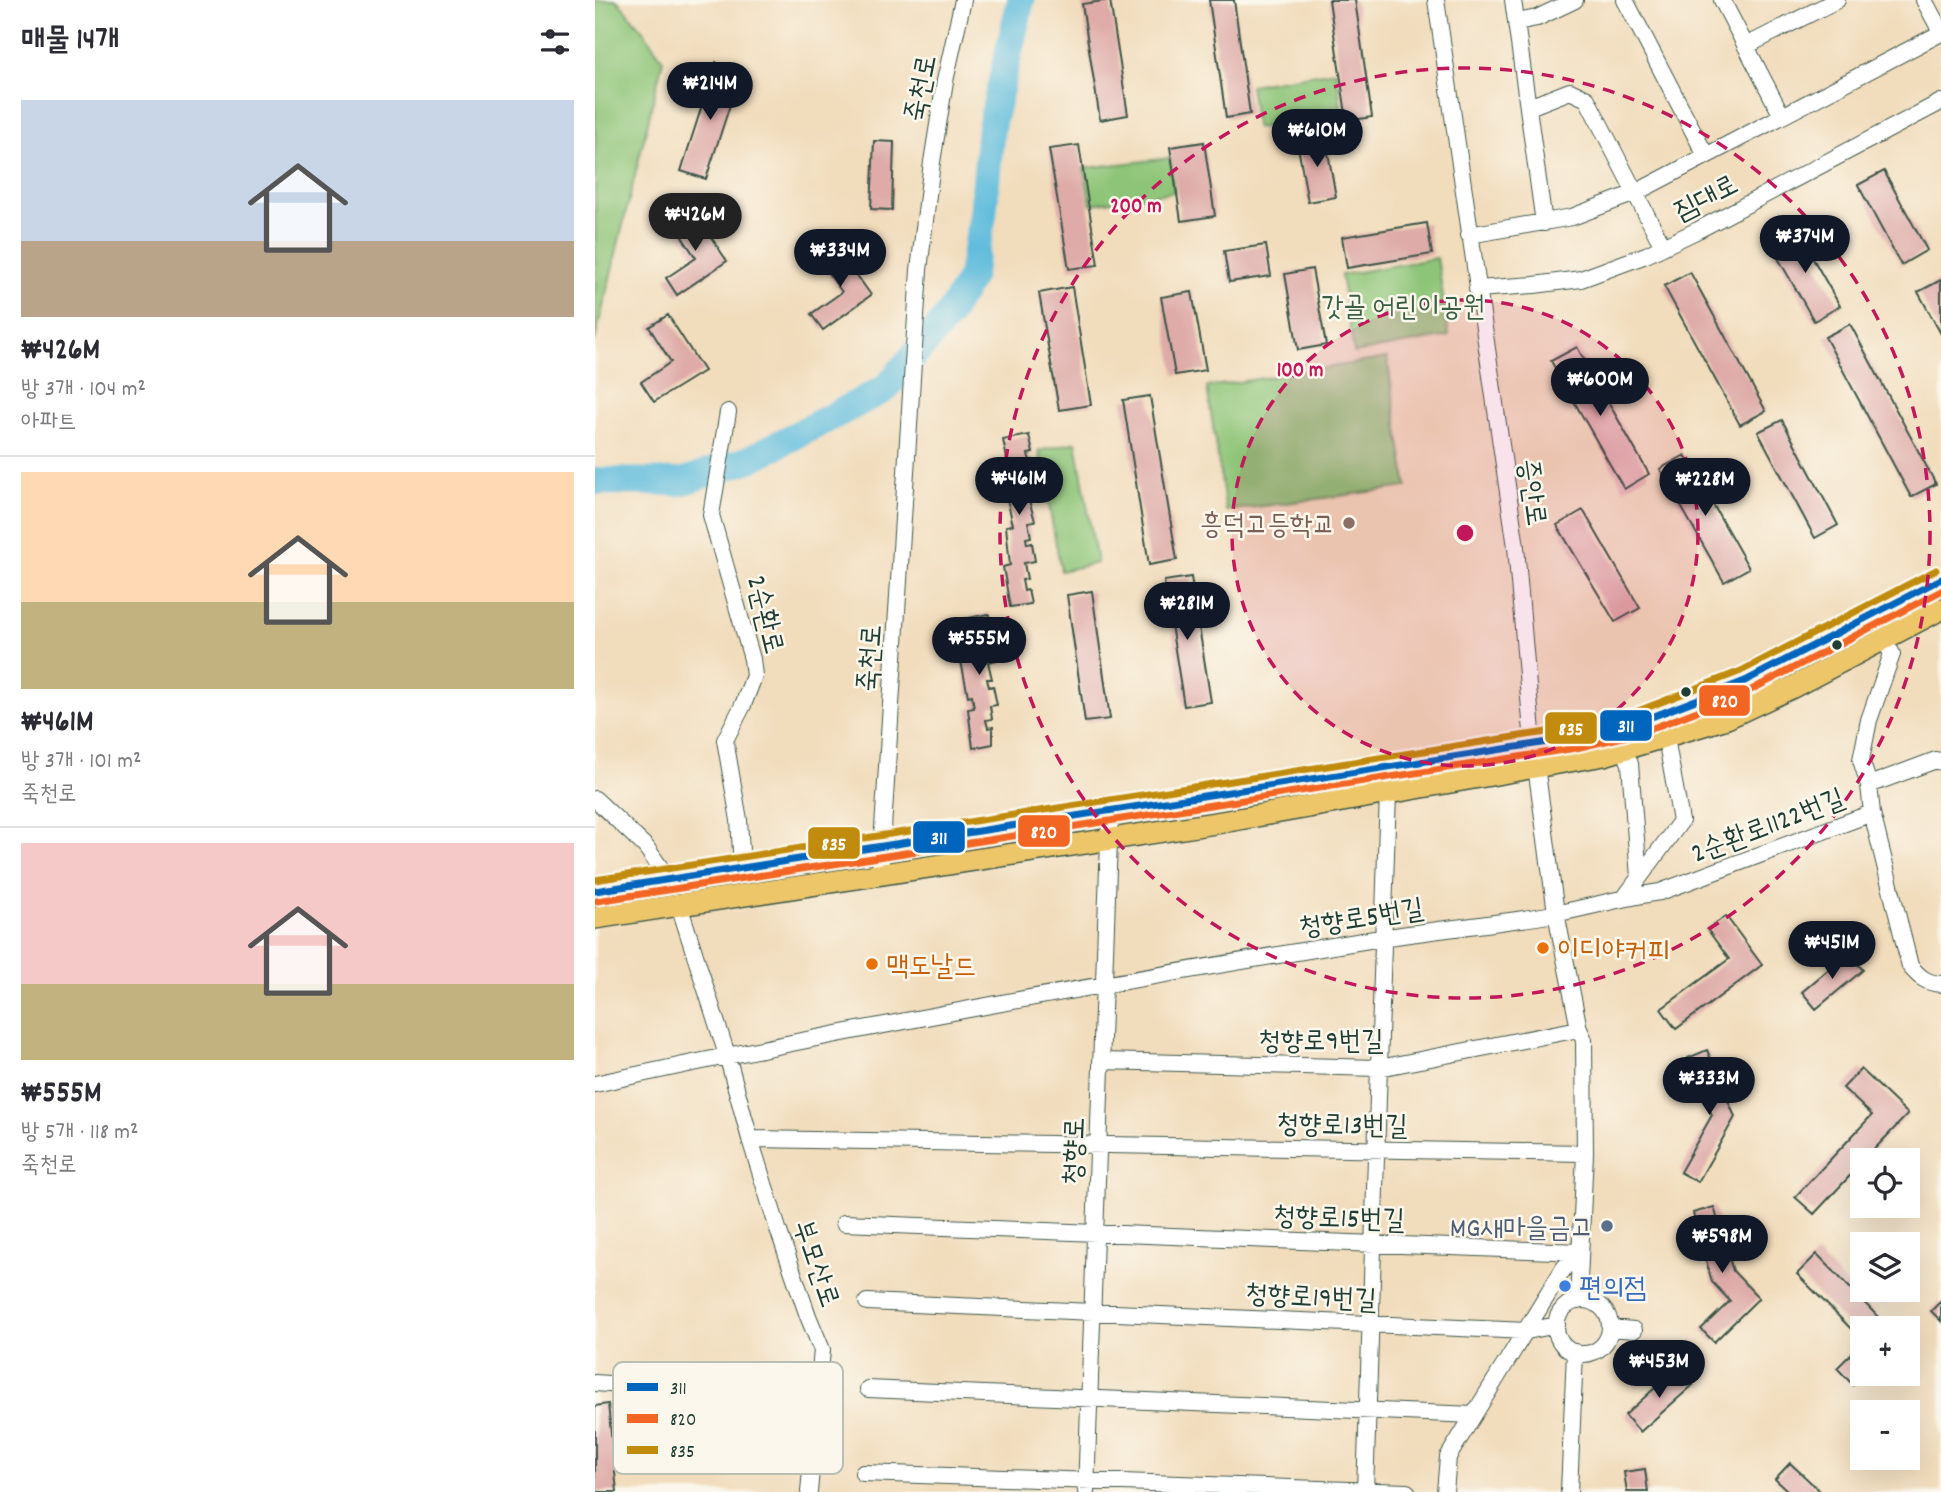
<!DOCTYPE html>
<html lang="ko">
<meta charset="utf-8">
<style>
:root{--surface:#fff;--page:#f2f2f3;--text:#2b2b33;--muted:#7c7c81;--line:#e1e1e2;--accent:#111827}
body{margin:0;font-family:Dekko,"Poor Story",sans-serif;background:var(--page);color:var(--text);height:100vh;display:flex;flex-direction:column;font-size:26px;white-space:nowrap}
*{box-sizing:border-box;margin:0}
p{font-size:23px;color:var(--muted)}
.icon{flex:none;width:38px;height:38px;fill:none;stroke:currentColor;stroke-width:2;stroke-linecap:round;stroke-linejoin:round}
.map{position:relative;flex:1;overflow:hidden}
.side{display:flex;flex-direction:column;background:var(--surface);width:595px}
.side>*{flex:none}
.controls{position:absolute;left:1255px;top:1148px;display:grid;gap:14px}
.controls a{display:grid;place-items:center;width:70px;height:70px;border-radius:0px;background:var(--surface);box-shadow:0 7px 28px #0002;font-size:35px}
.price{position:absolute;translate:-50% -60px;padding:0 16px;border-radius:24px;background:var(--accent);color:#fff;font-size:23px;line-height:46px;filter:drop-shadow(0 2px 4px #0008)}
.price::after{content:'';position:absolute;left:50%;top:42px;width:21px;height:16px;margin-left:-10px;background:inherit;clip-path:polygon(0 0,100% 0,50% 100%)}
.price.on{background:#222;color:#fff}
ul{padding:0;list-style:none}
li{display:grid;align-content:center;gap:14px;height:371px;padding:0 21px}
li+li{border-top:2px solid var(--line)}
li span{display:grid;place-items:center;height:217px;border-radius:0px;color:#555}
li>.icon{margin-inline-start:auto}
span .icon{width:126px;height:126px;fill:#fffc;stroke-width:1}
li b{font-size:30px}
h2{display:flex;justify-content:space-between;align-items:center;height:84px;padding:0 21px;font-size:30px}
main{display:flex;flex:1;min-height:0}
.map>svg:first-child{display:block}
.green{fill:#8dc477;stroke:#568056;stroke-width:2}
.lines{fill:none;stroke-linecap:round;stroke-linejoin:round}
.river{stroke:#5ebcdc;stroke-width:28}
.building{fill:#deaba8}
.minor-casing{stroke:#3e5548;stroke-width:18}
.major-casing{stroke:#3e5548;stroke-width:24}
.minor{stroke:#fff;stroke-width:16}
.major{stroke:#ecc669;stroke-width:21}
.bus-1-casing{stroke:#fbf7ec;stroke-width:12}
.bus-2-casing{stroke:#fbf7ec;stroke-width:12}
.bus-3-casing{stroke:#fbf7ec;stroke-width:12}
.bus-1{stroke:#0065bd;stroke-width:7}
.bus-2{stroke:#f26522;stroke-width:7}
.bus-3{stroke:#c18c0d;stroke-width:7}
.ring{fill:none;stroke:#c2185b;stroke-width:3.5;stroke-dasharray:12 9}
.education-dot{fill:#8d6e63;stroke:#fbf7ec;stroke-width:2.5}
.bus-dot{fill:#1f3d34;stroke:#fbf7ec;stroke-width:2.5}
.food-dot{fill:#e8710a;stroke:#fbf7ec;stroke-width:2.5}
.service-dot{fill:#5c6f8a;stroke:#fbf7ec;stroke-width:2.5}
.shop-dot{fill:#3f7fe0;stroke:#fbf7ec;stroke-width:2.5}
.labels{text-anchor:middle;stroke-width:5;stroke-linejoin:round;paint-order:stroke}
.street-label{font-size:28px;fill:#1f3d34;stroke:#fbf7ec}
.park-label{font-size:28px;fill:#3a5f45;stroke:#fbf7ec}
.education-label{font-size:28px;fill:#785e54;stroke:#fbf7ec;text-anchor:end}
.food-label{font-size:28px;fill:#c56008;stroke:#fbf7ec;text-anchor:start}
.service-label{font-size:28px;fill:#4e5e75;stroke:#fbf7ec;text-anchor:end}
.shop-label{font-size:28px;fill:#366cbe;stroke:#fbf7ec;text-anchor:start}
.key{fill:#fbf7ec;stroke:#b9bfb5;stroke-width:2}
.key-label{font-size:19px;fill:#1f3d34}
.centre{fill:#c2185b;stroke:#fbf7ec;stroke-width:3.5}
.ring-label{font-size:21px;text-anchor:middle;font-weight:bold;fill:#c2185b;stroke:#fbf7ec;stroke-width:5;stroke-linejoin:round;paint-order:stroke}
.line-badge{stroke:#fbf7ec;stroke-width:2.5}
.badge-label{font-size:19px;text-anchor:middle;font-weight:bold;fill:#fff}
</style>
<main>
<section class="side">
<h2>매물 14개<svg class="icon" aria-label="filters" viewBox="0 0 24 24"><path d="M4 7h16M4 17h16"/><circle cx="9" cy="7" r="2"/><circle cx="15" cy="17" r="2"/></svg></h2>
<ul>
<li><span style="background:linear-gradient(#c9d6e8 65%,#b9a48a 0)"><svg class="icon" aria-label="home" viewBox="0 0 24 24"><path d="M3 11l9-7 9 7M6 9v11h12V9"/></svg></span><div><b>₩426M</b><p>방 3개 · 104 m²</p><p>아파트</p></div></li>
<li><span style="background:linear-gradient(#ffd9b3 60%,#c2b280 0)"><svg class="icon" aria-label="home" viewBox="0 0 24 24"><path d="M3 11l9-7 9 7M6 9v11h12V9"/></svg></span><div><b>₩461M</b><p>방 3개 · 101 m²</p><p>죽천로</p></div></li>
<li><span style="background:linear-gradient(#f6c9c9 65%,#c2b280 0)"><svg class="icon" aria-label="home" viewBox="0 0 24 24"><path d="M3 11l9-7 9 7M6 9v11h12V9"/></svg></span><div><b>₩555M</b><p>방 5개 · 118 m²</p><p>죽천로</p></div></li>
</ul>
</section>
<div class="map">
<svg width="1346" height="1492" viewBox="0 0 1346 1492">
<rect width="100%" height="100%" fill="#fbf7ec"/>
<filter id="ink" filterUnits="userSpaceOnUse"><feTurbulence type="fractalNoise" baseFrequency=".0143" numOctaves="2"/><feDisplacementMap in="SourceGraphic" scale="14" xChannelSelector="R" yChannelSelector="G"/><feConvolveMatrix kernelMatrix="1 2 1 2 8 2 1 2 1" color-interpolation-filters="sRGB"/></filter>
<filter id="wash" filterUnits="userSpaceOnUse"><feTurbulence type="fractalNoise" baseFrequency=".00686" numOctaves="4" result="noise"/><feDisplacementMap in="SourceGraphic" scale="28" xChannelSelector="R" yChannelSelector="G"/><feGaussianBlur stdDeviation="1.57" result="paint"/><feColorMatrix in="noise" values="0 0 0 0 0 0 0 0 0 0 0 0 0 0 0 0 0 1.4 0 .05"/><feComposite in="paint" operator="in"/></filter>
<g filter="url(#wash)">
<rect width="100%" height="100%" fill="#f1dcbb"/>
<path class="green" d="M 0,0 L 22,0 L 49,32 L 68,60 L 0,340 Z
M 741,71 L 748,119 L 661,128 L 655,85 Z
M 575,158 L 579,192 L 496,204 L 489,168 Z
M 842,258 L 854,336 L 759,353 L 746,275 Z
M 792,358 L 812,487 L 631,511 L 612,387 Z
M 481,442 L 502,563 L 466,571 L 444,451 Z"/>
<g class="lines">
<path class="river" d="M 0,481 L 86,482 L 155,459 L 290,389 L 353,316 L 376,277 L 388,215 L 396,127 L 426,0"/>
</g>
<g id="blocks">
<path class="building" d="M 515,0 L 533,115 L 505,120 L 487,4 Z
M 614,0 L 639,0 L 655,114 L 631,118 Z
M 734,0 L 760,0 L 777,117 L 752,121 Z
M 121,62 L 144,77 L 111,179 L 86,171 Z
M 730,136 L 741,197 L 713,202 L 702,141 Z
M 279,141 L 299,142 L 297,210 L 276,209 Z
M 609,142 L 620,216 L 586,221 L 575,147 Z
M 484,145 L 503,265 L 474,269 L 454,149 Z
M 1289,171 L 1332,250 L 1306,265 L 1263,185 Z
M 97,209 L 132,261 L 82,295 L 71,278 L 101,258 L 77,222 Z
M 832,223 L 837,254 L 752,268 L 747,237 Z
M 1201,229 L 1245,306 L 1219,321 L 1175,244 Z
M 671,245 L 676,276 L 634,282 L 629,251 Z
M 241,246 L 276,295 L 228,330 L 216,314 L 247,292 L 223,259 Z
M 717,269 L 731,345 L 703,350 L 690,274 Z
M 1095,272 L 1171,411 L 1145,425 L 1069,286 Z
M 1346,280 L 1346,334 L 1323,292 Z
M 477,287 L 496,405 L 464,410 L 444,293 Z
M 597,292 L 611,370 L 580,375 L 566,297 Z
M 73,315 L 109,371 L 59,402 L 46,382 L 76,362 L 54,327 Z
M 1255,324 L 1341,484 L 1316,497 L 1230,337 Z
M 982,347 L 1054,474 L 1029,489 L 956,361 Z
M 555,396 L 582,560 L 554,565 L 528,400 Z
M 1187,420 L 1243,525 L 1220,538 L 1163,432 Z
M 434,435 L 438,453 L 433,454 L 435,461 L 438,460 L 441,477 L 434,479 L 437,496 L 433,497 L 440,521 L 433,522 L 436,537 L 431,538 L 432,544 L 437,543 L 440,561 L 429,563 L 432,579 L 427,580 L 429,591 L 433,590 L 436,604 L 415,607 L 408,567 L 415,565 L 411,526 L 418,525 L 408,481 L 413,480 L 412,469 L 414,468 L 408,440 Z
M 1090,455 L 1154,568 L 1129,582 L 1065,469 Z
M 988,510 L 1045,608 L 1020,622 L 962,525 Z
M 596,577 L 616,702 L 589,706 L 569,581 Z
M 497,591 L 515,719 L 490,722 L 472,595 Z
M 394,614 L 398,634 L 393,635 L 394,641 L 398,641 L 402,660 L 393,662 L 397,679 L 392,679 L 394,687 L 398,686 L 402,705 L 395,706 L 397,719 L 391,720 L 393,728 L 398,727 L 398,744 L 378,748 L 373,709 L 379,708 L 377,695 L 373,696 L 366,661 L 370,660 L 369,650 L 372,649 L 368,619 Z
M 1131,916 L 1167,965 L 1081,1029 L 1066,1009 L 1134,959 L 1112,929 Z
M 1253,953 L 1268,970 L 1221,1009 L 1207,992 Z
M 1112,1050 L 1140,1117 L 1103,1182 L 1085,1172 L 1117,1115 L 1093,1058 Z
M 1266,1069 L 1313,1114 L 1269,1160 L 1267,1160 L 1267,1163 L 1219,1214 L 1200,1197 L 1277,1115 L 1248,1088 Z
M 1119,1207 L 1138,1271 L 1164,1298 L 1119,1342 L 1106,1329 L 1135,1301 L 1117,1282 L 1098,1213 Z
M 1222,1254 L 1294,1328 L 1267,1328 L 1267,1340 L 1202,1274 Z
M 1346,1301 L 1346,1321 L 1336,1311 Z
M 1267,1343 L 1267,1374 L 1269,1374 L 1258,1385 L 1242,1368 Z
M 1082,1368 L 1098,1385 L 1045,1432 L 1030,1415 Z
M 13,1404 L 22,1492 L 0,1492 L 0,1406 Z
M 1195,1463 L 1226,1492 L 1194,1492 L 1180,1479 Z
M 1050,1469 L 1053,1492 L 1032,1492 L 1029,1472 Z"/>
</g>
</g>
<g filter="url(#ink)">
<use href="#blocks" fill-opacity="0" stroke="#3e5548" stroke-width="2"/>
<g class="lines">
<g class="minor-casing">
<path id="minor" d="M 841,0 L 921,547 L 938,744 L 961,913 L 984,1029 L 989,1040 L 990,1153 L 983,1301
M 918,0 L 949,223
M 1030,0 L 1111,156
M 1127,0 L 1187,116
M 1329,0 L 1346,32
M 922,22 L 942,18 L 980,0
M 1151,46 L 1242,0
M 934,107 L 975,91 L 992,99 L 1068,247
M 874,235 L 977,217 L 1040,193 L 1346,33
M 882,289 L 939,285 L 986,279 L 1051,255 L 1103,230 L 1346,102
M 133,412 L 116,515 L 157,659 L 159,676 L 148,705 L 130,740 L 144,820 L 147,867
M 1029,749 L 1035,764 L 1044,877
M 1274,785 L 1341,760 L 1346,762
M 0,799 L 51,847 L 73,879
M 1277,813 L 1315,966 C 1324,977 1331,983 1346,984
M 285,875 L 324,270 L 337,162 L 350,81 L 368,0
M 1030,897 L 1086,821 L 1071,738
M 84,905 L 132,1055 L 155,1139 L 183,1229 L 213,1316 L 227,1350 L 214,1492
M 506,1061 L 784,1068 L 984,1029
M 0,1084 C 260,1027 524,981 786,938 C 844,929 902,924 959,914 C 995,907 1029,897 1065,892 L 1277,813 L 1274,785 L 1266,760 L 1274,720 L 1297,654 L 1289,639
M 155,1139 L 990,1153
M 249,1223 L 985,1252
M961 1327a27 27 0 1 1 54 0a27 27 0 1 1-54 0Z
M 272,1302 L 932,1331 L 962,1325
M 1015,1328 L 1039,1330
M 0,1383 L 41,1386 L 223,1387
M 273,1389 L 879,1415
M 268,1473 L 812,1492
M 491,1492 L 515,812
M 770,1492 L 793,793
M 850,1492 L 853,1457 L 969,1268 L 985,1252
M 974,1492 L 980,1352"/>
</g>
<g class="major-casing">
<path id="major" d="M 0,891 L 515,812 L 979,738 L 1041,723 L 1150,681 L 1346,579
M 0,918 L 627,822 L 1009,755 L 1132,718 L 1198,687 L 1346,609"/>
</g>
<use href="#minor" class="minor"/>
<use href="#major" class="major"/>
<g class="bus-1-casing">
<path id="bus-1" d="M 0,891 L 979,738 L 1041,723 L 1150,681 L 1346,579"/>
</g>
<g class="bus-2-casing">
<path id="bus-2" d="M 2,901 L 981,748 L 1045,733 L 1154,691 L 1346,591"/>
</g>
<g class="bus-3-casing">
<path id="bus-3" d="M 0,880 L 977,728 L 1038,713 L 1146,671 L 1341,570"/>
</g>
<use href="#bus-1" class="bus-1"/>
<use href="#bus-2" class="bus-2"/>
<use href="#bus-3" class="bus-3"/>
</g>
</g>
<circle cx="870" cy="533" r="233" fill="#c2185b" fill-opacity=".12"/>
<g class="ring">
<circle cx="870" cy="533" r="233"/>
<circle cx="870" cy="533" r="465"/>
</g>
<circle class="education-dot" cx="754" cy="523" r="7"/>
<g class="bus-dot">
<circle cx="1242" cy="645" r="6"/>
<circle cx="1091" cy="692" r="6"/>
</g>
<g class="food-dot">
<circle cx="948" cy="948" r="7"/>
<circle cx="277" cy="964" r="7"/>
</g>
<circle class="service-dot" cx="1012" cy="1226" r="7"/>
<circle class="shop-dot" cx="970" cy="1286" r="7"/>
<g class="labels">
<g class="street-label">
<text transform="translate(324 88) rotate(-79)" y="10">죽천로</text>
<text transform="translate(1110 196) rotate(-27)" y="10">짐대로</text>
<text transform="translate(939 492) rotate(82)" y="10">증안로</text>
<text transform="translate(172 614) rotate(76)" y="10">2순환로</text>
<text transform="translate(273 658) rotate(-86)" y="10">죽천로</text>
<text transform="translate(1172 824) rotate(-21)" y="10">2순환로1122번길</text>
<text transform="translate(766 916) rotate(-9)" y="10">청향로5번길</text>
<text x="726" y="1049">청향로9번길</text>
<text transform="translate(747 1123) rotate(1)" y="10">청향로13번길</text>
<text transform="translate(477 1151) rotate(-88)" y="10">청향로</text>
<text transform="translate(744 1216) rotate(2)" y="10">청향로15번길</text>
<text transform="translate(223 1263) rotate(71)" y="10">부모산로</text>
<text transform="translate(716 1295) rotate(3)" y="10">청향로19번길</text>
</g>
<g class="park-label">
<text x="808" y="315">갓골 어린이공원</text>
</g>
<g class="education-label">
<text x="740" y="533">흥덕고등학교</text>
</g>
<g class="food-label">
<text x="962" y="958">이디야커피</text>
<text x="291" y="974">맥도날드</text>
</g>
<g class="service-label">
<text x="998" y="1236">MG새마을금고</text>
</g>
<g class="shop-label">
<text x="984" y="1296">편의점</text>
</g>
</g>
<rect x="18" y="1362" width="230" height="112" rx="10" class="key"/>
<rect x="32" y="1383" width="31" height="8" fill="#0065bd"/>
<rect x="32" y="1414" width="31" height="9" fill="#f26522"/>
<rect x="32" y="1446" width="31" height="8" fill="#c18c0d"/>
<g class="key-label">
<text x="75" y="1394">311</text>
<text x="75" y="1425">820</text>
<text x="75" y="1457">835</text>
</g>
<circle cx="870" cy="533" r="10" class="centre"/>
<g class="ring-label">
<text x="541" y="212">200 m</text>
<text x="705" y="376">100 m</text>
</g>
<g class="line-badge">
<rect x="1103" y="684" width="53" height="33" rx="7" fill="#f26522"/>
<rect x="1004" y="709" width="54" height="33" rx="7" fill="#0065bd"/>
<rect x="949" y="711" width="54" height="34" rx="7" fill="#c18c0d"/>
<rect x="422" y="814" width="54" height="34" rx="7" fill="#f26522"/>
<rect x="317" y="820" width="54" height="34" rx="7" fill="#0065bd"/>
<rect x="212" y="826" width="54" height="34" rx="7" fill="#c18c0d"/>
</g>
<g class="badge-label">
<text x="1130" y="707">820</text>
<text x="1031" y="732">311</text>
<text x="976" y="735">835</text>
<text x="449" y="838">820</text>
<text x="344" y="844">311</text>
<text x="239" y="850">835</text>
</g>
</svg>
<div class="controls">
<a><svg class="icon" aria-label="locate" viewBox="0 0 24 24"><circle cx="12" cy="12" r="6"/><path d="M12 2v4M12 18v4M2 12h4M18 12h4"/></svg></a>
<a><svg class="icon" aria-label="layers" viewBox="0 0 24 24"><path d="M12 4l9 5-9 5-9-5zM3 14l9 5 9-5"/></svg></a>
<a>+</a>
<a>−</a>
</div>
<b class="price" style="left:115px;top:122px">₩214M</b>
<b class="price" style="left:722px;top:169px">₩610M</b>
<b class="price on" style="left:100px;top:253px">₩426M</b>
<b class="price" style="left:1210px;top:275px">₩374M</b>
<b class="price" style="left:245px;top:289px">₩334M</b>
<b class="price" style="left:1005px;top:418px">₩600M</b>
<b class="price" style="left:424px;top:517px">₩461M</b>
<b class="price" style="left:1110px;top:518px">₩228M</b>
<b class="price" style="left:592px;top:642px">₩281M</b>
<b class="price" style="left:384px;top:677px">₩555M</b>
<b class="price" style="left:1237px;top:981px">₩451M</b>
<b class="price" style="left:1114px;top:1117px">₩333M</b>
<b class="price" style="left:1127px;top:1275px">₩598M</b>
<b class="price" style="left:1064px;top:1400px">₩453M</b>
</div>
</main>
